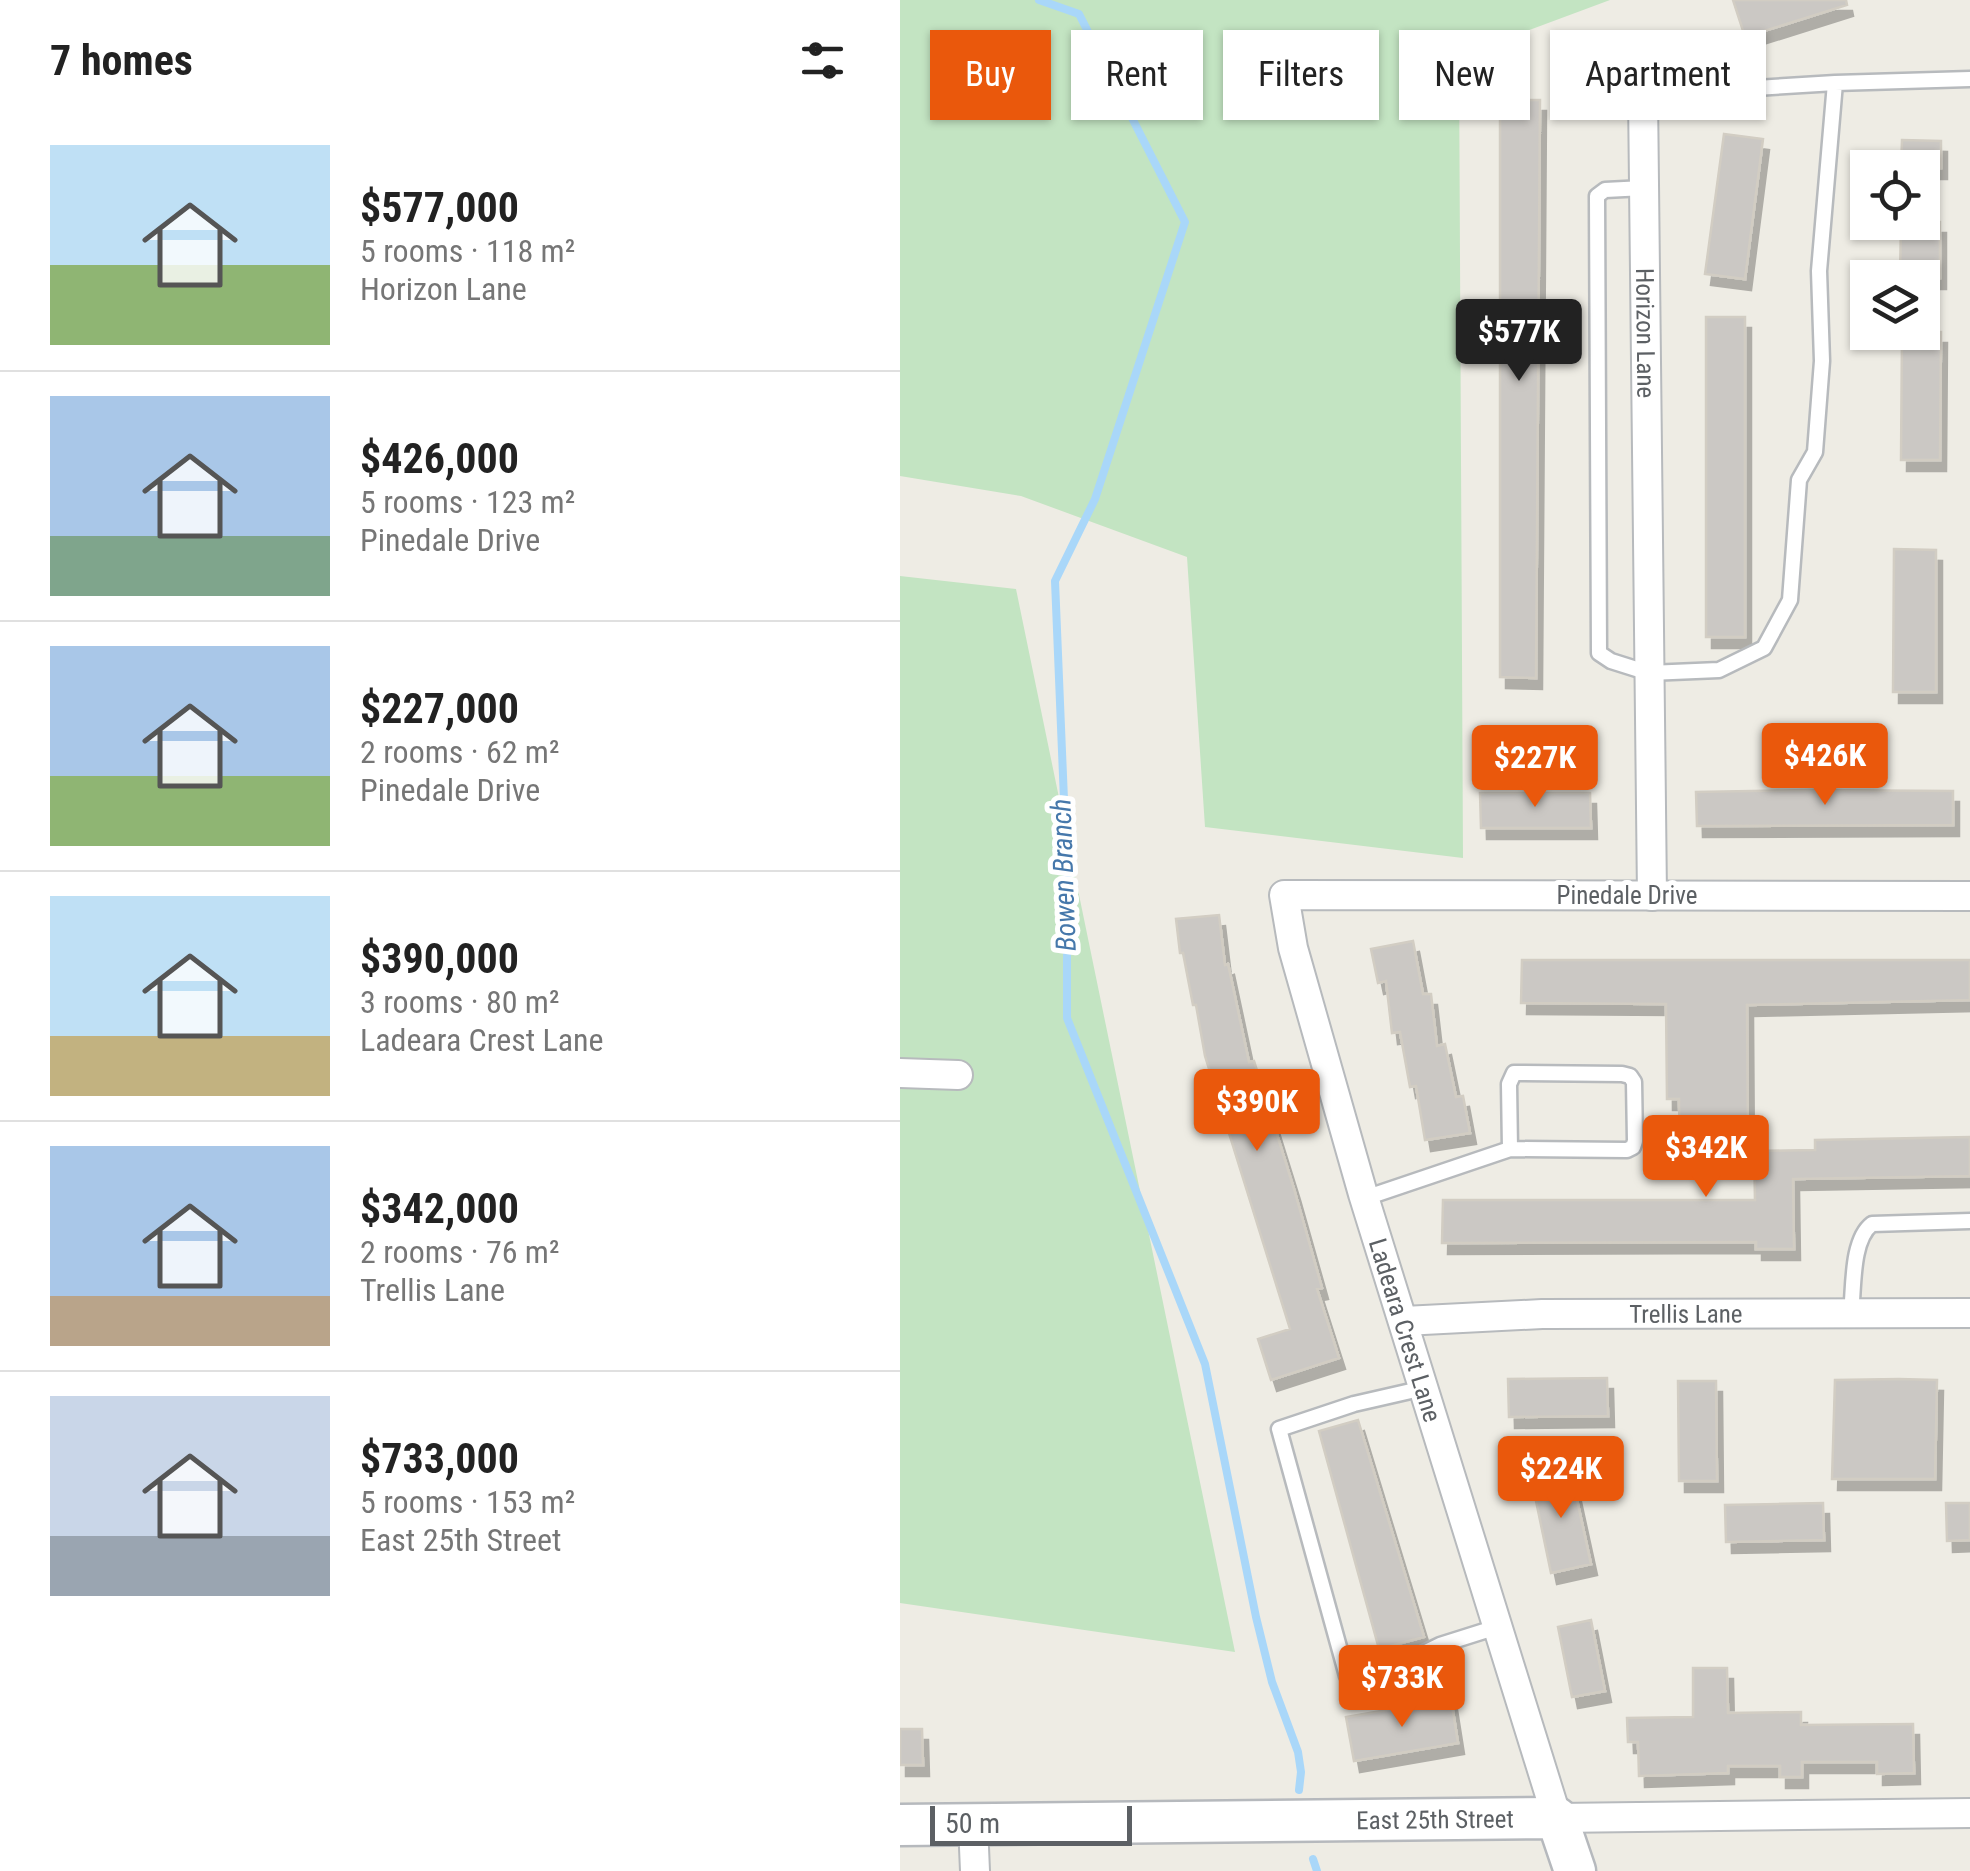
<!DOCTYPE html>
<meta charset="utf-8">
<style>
:root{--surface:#fff;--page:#f2f2f2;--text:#222;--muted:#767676;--line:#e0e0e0;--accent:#ea580c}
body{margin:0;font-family:"Roboto Condensed",sans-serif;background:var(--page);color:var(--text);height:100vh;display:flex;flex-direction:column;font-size:38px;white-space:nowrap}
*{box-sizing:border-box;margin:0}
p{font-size:32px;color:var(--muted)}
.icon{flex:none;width:55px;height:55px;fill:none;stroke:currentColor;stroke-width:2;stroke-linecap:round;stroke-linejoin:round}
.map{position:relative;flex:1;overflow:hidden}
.drawer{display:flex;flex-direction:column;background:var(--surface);width:900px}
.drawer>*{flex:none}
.banner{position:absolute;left:30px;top:30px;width:890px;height:90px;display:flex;gap:20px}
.fabs{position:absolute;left:950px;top:150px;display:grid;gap:20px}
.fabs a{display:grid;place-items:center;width:90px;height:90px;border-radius:0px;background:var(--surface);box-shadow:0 2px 8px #0004;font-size:50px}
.scale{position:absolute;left:30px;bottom:25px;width:202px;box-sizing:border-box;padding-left:10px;border:5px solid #5c6064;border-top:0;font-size:28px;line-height:35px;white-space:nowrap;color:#5c6064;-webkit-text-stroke:8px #fff;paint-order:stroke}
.price{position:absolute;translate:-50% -85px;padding:0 22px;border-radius:10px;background:var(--accent);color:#fff;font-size:32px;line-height:65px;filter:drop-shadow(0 2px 5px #0008)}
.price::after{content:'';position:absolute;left:50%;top:60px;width:30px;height:22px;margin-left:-15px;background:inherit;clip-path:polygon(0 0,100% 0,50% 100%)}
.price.selected{background:#222;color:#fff}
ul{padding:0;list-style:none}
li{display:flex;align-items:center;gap:30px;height:250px;padding:0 50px}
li+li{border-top:2px solid var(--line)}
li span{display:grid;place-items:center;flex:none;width:280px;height:200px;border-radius:0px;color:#555}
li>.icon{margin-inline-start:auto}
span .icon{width:120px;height:120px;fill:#fffc;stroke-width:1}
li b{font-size:42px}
h2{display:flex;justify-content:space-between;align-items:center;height:120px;padding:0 50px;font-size:42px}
.chip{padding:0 35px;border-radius:0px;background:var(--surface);box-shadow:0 2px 8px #0004;font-size:35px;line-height:90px}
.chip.selected{background:var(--accent);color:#fff}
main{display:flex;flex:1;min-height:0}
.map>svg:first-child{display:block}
.green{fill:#c3e4c2}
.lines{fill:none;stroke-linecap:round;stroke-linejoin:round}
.stream{stroke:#a9d7f9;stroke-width:8}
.building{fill:#cbc8c4;stroke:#d2cdc3;stroke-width:2.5;filter:url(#shadow)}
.lane-casing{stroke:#b7babd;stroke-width:19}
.street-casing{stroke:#b7babd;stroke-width:32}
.secondary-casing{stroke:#b6b9bd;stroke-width:45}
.lane{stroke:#fff;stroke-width:14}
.street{stroke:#fff;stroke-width:28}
.secondary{stroke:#fff;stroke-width:40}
.labels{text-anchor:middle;stroke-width:10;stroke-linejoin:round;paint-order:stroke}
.street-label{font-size:25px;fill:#5c6064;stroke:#fff}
.water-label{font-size:28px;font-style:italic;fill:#4678ab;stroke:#fff}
</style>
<main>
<section class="drawer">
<h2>7 homes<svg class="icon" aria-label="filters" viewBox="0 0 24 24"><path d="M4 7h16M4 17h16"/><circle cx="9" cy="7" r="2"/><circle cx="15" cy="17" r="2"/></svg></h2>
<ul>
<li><span style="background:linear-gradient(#bfe0f5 60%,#8fb573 0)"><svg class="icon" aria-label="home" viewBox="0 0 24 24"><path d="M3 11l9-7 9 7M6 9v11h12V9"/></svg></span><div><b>$577,000</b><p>5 rooms · 118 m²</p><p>Horizon Lane</p></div></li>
<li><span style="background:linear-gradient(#a9c7e8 70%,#7fa58c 0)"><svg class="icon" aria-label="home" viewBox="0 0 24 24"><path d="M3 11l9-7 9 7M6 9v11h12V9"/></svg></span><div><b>$426,000</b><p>5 rooms · 123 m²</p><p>Pinedale Drive</p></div></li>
<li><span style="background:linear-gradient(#a9c7e8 65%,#8fb573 0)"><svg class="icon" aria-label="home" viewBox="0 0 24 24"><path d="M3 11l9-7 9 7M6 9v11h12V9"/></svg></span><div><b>$227,000</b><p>2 rooms · 62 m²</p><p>Pinedale Drive</p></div></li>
<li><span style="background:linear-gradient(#bfe0f5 70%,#c2b280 0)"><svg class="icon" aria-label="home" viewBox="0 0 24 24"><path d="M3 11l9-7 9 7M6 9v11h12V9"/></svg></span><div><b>$390,000</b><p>3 rooms · 80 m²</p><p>Ladeara Crest Lane</p></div></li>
<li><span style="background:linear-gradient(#a9c7e8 75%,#b9a48a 0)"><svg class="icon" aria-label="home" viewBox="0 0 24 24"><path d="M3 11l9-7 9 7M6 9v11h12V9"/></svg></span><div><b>$342,000</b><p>2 rooms · 76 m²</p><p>Trellis Lane</p></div></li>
<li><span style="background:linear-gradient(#c9d6e8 70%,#9aa5b1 0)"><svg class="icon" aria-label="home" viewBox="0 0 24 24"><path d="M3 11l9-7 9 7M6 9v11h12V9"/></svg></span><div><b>$733,000</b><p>5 rooms · 153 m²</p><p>East 25th Street</p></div></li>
</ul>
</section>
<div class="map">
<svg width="1070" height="1871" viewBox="0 0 1070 1871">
<defs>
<filter id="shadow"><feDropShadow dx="6" dy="11" stdDeviation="0" flood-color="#0004"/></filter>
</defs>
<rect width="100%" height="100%" fill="#eeece4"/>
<path class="green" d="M 0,0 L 710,0 L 559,56 L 563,858 L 305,827 L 287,557 L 121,496 L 0,476 Z
M 0,576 L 116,589 L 335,1652 L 0,1603 Z"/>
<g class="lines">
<path class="stream" d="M 139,0 L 179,14 L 285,222 L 195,499 L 155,581 L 167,873 L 167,1018 L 305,1364 L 356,1617 L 372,1682 L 398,1752 L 401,1772 L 399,1790
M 413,1859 L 417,1871"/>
</g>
<path class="building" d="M 833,0 L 946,0 L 947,5 L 845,37 Z
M 600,100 L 640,100 L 636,678 L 600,677 Z
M 824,134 L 863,139 L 845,279 L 805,274 Z
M 1002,140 L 1041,141 L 1041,168 L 1001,168 Z
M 1001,222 L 1040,222 L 1040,278 L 1000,278 Z
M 806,317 L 845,317 L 845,637 L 806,637 Z
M 1002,332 L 1041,332 L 1040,460 L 1001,460 Z
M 994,549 L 1036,550 L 1036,692 L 993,692 Z
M 908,790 L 1053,791 L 1053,825 L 797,826 L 796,792 Z
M 580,793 L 690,793 L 691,828 L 581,828 Z
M 319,915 L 325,965 L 328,964 L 349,1062 L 354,1061 L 394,1189 L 422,1288 L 417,1289 L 439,1358 L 371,1380 L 358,1339 L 390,1329 L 305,1056 L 296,1005 L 293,1005 L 283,953 L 280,953 L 276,919 Z
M 513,941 L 523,994 L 531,994 L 537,1046 L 545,1044 L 556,1097 L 563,1096 L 570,1133 L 525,1140 L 516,1086 L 510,1087 L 500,1032 L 492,1033 L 486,981 L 478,983 L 471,949 Z
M 622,960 L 1070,960 L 1070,1000 L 847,1005 L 848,1149 L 780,1150 L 779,1099 L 767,1099 L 766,1004 L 621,1003 Z
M 1070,1137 L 1070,1176 L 893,1179 L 894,1249 L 856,1249 L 856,1242 L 542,1243 L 543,1200 L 855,1200 L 854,1151 L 915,1150 L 915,1140 Z
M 707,1378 L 708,1416 L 609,1417 L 608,1379 Z
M 999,1379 L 1037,1380 L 1035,1479 L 932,1479 L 935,1380 Z
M 778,1381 L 816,1381 L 817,1481 L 779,1481 Z
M 458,1420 L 524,1637 L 479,1649 L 419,1431 Z
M 670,1468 L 691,1564 L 651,1573 L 631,1477 Z
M 923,1503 L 924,1540 L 826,1542 L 825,1505 Z
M 1046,1503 L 1070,1503 L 1070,1540 L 1047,1541 Z
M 691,1620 L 705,1691 L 672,1697 L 658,1627 Z
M 793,1668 L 827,1668 L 828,1713 L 901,1712 L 901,1725 L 1013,1724 L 1014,1773 L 977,1774 L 977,1762 L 902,1762 L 902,1777 L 880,1777 L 880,1766 L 828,1766 L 828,1773 L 739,1776 L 738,1742 L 728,1742 L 727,1718 L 793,1717 Z
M 551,1699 L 558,1743 L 454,1761 L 446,1717 Z
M 0,1729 L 22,1729 L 23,1765 L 0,1765 Z"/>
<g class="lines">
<g class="lane-casing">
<path id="lane" d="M 743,95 L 935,83 L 1070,79
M 744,188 L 705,190 L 697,196 L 699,653 L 711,661 L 749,673 L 819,670 L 864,648 L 890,600 L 899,480 L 915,452 L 922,361 L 919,271 L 935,83
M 465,1198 L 610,1149 L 727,1150 L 733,1147 L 735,1141 L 734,1082 L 730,1076 L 722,1074 L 614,1073 L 609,1084 L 610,1149
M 951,1313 C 954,1288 951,1240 972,1224 L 1070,1221
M 524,1388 L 454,1404 L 379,1429 L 447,1676 L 499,1665 L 540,1645 L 597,1627"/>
</g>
<g class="street-casing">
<g id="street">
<path id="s1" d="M 743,95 L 752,896"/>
<path id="s2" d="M 1070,896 L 384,895 L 393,948 L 463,1194 L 657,1818 L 1070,1813"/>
<path d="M 0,1073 L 58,1075"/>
<path id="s3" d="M 504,1321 L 642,1314 L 1070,1313"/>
<path d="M 73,1824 L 75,1871"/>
</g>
</g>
<g class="secondary-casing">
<g id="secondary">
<path id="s4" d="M 0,1825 L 657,1818 L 675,1871"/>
</g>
</g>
<use href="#lane" class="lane"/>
<use href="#street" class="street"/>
<use href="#secondary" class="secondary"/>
</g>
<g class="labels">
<g class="street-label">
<text dy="9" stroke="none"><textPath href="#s1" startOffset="238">Horizon Lane</textPath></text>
<text x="727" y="904">Pinedale Drive</text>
<text dy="9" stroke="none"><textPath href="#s3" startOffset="282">Trellis Lane</textPath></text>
<text dy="9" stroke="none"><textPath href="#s2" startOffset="1138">Ladeara Crest Lane</textPath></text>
<text dy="9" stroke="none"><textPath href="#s4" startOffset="535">East 25th Street</textPath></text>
</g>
<g class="water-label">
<text transform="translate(163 875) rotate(-92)" y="10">Bowen Branch</text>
</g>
</g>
</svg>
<div class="fabs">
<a><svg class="icon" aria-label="locate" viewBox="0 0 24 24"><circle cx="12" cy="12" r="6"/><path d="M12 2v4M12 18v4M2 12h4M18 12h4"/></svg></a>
<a><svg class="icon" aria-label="layers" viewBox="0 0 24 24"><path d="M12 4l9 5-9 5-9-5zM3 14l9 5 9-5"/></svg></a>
</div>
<div class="scale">50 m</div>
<b class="price selected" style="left:619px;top:384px">$577K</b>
<b class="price" style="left:925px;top:808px">$426K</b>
<b class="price" style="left:635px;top:810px">$227K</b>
<b class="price" style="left:357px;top:1154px">$390K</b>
<b class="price" style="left:806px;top:1200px">$342K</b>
<b class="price" style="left:661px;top:1521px">$224K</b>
<b class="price" style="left:502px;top:1730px">$733K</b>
<div class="banner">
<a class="chip selected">Buy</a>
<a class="chip">Rent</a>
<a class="chip">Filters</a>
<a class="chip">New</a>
<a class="chip">Apartment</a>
</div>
</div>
</main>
